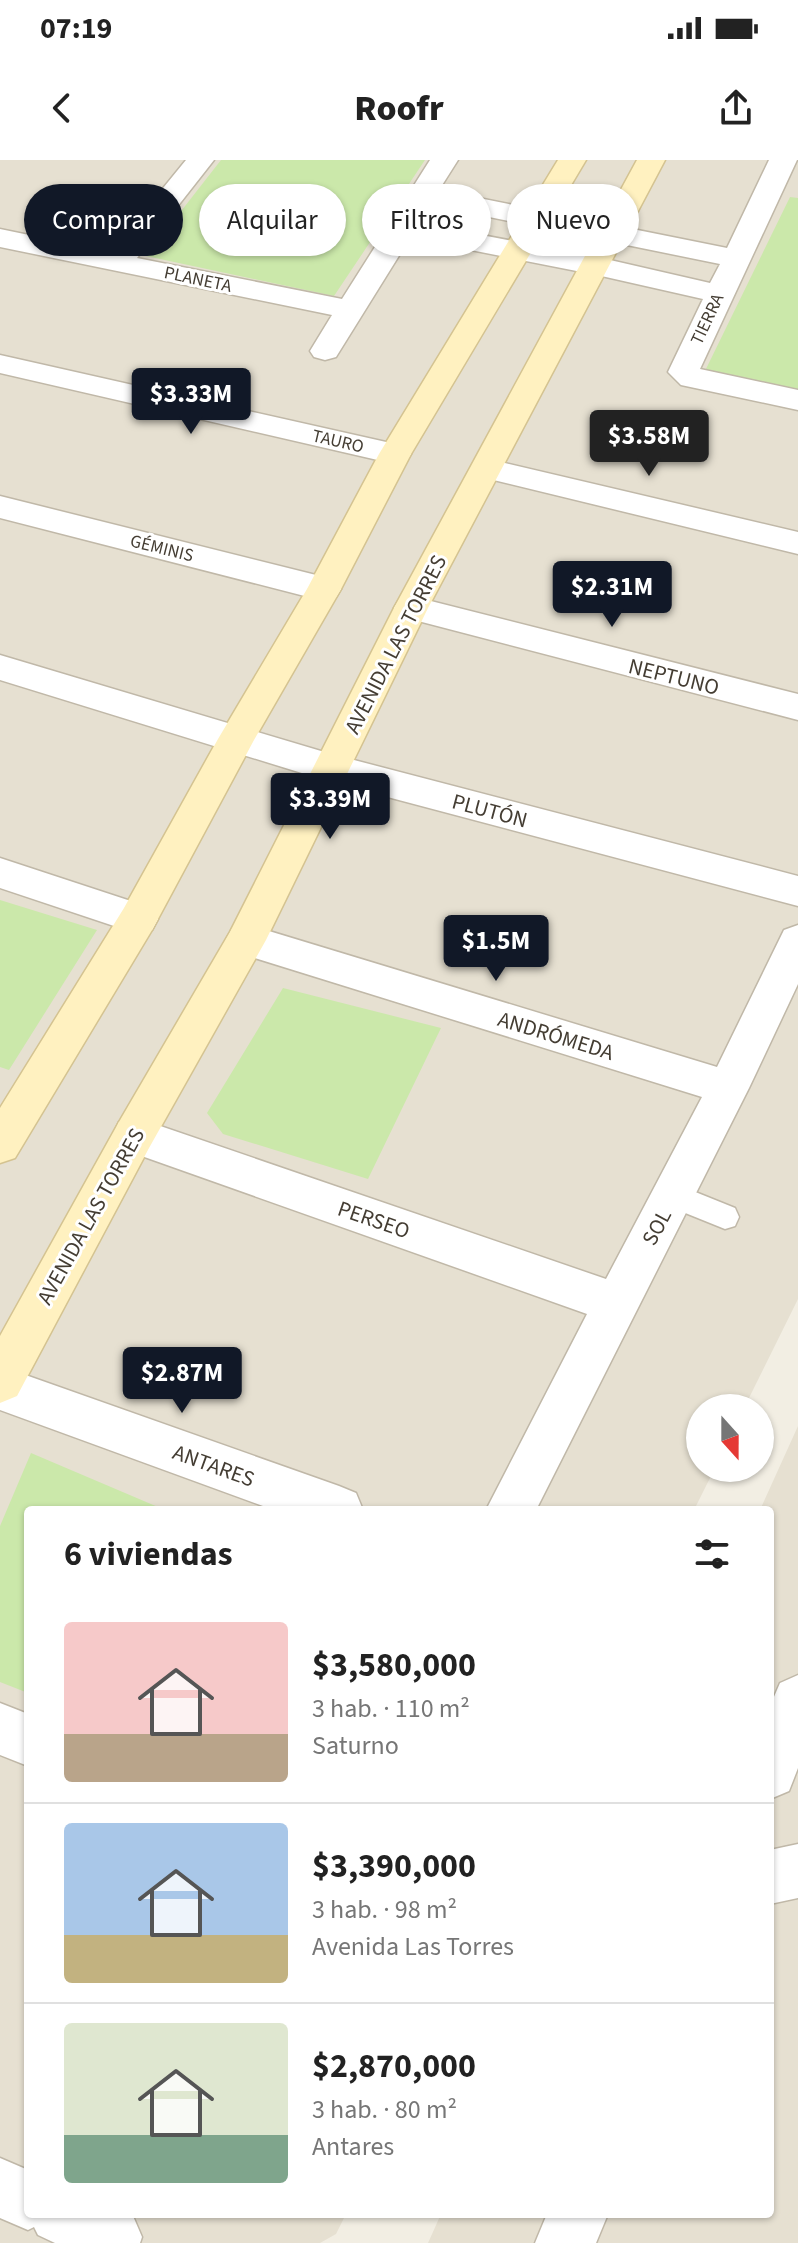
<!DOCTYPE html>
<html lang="es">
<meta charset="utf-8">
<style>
:root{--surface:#fff;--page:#f2f2f2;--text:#222;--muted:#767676;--line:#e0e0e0;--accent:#111827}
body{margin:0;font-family:"Source Sans 3",sans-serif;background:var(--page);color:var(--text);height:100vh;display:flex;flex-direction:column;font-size:30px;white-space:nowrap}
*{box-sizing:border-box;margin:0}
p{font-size:26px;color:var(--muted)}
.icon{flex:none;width:44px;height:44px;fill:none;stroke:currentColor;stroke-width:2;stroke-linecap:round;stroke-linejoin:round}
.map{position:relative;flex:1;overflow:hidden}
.side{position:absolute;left:24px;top:1346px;width:750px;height:712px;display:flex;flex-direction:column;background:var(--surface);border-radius:8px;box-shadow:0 2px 6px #0004}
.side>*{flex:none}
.banner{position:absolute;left:24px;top:24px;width:750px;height:72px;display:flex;gap:16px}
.needle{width:52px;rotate:159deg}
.controls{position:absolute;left:686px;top:1234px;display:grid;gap:16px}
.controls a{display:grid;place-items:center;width:88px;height:88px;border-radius:50%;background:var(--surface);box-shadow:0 2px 6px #0004;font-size:40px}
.price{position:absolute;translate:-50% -68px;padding:0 18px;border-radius:8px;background:var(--accent);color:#fff;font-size:26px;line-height:52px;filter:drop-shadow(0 2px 4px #0008)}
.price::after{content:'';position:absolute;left:50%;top:48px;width:24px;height:18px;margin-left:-12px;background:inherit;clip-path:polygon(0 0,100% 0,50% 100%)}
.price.current{background:#222;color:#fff}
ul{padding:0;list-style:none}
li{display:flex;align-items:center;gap:24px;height:200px;padding:0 40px}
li+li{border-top:2px solid var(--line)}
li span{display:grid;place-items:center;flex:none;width:224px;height:160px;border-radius:8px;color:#555}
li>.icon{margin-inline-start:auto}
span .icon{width:96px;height:96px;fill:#fffc;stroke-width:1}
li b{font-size:34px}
h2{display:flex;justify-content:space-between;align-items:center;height:96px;padding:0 40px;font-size:34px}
.chip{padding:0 28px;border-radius:36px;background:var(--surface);box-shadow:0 2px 6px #0004;font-size:28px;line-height:72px}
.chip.current{background:var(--accent);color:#fff}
.status{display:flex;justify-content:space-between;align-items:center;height:56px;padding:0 40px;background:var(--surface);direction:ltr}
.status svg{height:22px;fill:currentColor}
header{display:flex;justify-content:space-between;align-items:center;height:104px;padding:0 40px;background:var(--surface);font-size:36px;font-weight:800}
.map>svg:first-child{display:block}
.residential{fill:#e6e0d1}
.green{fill:#cbe8aa}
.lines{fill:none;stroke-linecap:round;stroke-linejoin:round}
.lane-casing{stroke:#c0b8a8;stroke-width:3}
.street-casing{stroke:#c0b8a8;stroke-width:3}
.secondary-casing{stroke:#d4c391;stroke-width:3}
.lane{fill:#fff;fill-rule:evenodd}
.street{fill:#fff;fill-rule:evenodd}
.secondary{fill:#fff1c0;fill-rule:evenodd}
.labels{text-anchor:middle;stroke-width:6;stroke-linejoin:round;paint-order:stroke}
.far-street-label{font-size:18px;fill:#443d33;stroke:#fff}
.street-label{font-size:22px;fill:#443d33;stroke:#fff}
</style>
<div class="status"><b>07:19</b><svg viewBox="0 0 49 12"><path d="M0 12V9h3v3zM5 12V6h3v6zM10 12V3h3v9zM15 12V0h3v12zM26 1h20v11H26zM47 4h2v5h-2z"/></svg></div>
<header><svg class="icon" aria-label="back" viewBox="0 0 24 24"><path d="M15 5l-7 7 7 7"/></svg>Roofr<svg class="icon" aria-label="share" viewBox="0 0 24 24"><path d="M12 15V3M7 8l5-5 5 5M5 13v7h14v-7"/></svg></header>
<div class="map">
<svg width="798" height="2083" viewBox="0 0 798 2083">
<rect width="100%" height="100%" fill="#f2eee3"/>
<path class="residential" d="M 0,0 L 798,0 L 798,1139 L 744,1248 L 700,1248 L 700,1308 L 715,1308 L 694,1350 L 28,1350 L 28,2054 L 346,2054 L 336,2074 L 320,2083 L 0,2083 Z
M 798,1266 L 798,2083 L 428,2083 L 441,2054 L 770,2054 L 770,1350 L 760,1350 Z"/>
<path class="green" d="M 221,0 L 425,0 L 334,136 L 146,96 Z
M 790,37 L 798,38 L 798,232 L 705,211 Z
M 0,740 L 97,770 L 9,910 L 0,907 Z
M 283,828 L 441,868 L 368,1019 L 223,974 L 207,953 Z
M 31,1293 L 165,1350 L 28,1350 L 28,1533 L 0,1522 L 0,1366 Z"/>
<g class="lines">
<g class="lane-casing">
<path id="lane" d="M 673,1023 L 735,1048 L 739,1057 L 735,1066 L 725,1069 L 663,1044 L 659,1035 L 663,1026 Z"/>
</g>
<g class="street-casing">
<path id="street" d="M 186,0 L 214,0 L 137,98 L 342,139 L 430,0 L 458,0 L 439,30 L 727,88 L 769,0 L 797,0 L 700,209 L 798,230 L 798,250 L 681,225 L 668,212 L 703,139 L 597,115 L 410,78 L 336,197 L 325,200 L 314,197 L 310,191 L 332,155 L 0,87 L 0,69 L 111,92 ZM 430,45 L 720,104 L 710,123 L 597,97 L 419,63 Z
M 0,195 L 395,284 L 406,287 L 411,294 L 406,301 L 395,304 L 0,213 Z
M 488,299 L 798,372 L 798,394 L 477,316 L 472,309 L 477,302 Z
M 0,336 L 324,417 L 336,421 L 341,429 L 336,437 L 324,441 L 0,358 Z
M 411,436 L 798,534 L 798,560 L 399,456 L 394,448 L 399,440 Z
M 0,495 L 331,594 L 798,716 L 798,746 L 331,622 L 0,520 Z
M 0,698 L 152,748 L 158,759 L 152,770 L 138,774 L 0,728 Z
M 246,764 L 717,907 L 784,770 L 798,765 L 798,824 L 749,928 L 536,1350 L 486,1350 L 587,1154 L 119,988 L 113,975 L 119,962 L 134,957 L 606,1119 L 702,937 L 232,791 L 226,780 L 232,769 Z
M 0,1206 L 339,1326 L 356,1333 L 363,1350 L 274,1350 L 0,1250 Z
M 798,1515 L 798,1608 L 789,1631 L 770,1639 L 770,1546 L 780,1523 Z
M 0,1543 L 28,1554 L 28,1606 L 0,1595 Z
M 798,1684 L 798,1738 L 770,1744 L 770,1690 Z
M 0,1998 L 28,2010 L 28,2054 L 130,2054 L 133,2056 L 142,2077 L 140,2083 L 55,2083 L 38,2075 L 34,2067 L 28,2070 L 0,2058 Z
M 547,2054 L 608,2054 L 596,2083 L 535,2083 Z"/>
</g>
<g class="secondary-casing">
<path id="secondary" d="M 558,0 L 586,0 L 411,294 L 341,429 L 254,580 L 152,770 L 15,998 L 0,1003 L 0,948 L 124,748 L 218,579 L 307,429 L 379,294 Z
M 637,0 L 665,0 L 428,448 L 266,780 L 149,988 L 17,1236 L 0,1243 L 0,1176 L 119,962 L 230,772 L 394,448 Z"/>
</g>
<use href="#lane" class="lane"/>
<use href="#street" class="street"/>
<use href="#secondary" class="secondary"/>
</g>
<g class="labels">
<g class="far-street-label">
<text transform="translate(198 119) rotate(12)" y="6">PLANETA</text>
<text transform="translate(707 159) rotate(-65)" y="6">TIERRA</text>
<text transform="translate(338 281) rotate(13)" y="6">TAURO</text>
<text transform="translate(162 388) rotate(14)" y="6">GÉMINIS</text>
</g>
<g class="street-label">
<text transform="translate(395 484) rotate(-63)" y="8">AVENIDA LAS TORRES</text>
<text transform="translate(674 516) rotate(14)" y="8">NEPTUNO</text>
<text transform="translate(490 650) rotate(15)" y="8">PLUTÓN</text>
<text transform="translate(556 875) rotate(17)" y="8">ANDRÓMEDA</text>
<text transform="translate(90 1056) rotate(-61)" y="8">AVENIDA LAS TORRES</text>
<text transform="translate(374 1059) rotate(19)" y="8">PERSEO</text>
<text transform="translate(656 1067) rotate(-62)" y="8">SOL</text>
<text transform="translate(214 1305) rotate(20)" y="8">ANTARES</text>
</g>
</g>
</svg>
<div class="controls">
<a><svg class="needle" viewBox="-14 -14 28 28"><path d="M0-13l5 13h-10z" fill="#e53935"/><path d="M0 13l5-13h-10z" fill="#767676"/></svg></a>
</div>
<b class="price" style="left:191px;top:276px">$3.33M</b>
<b class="price current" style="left:649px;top:318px">$3.58M</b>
<b class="price" style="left:612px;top:469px">$2.31M</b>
<b class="price" style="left:330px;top:681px">$3.39M</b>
<b class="price" style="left:496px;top:823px">$1.5M</b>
<b class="price" style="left:182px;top:1255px">$2.87M</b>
<div class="banner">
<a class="chip current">Comprar</a>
<a class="chip">Alquilar</a>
<a class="chip">Filtros</a>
<a class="chip">Nuevo</a>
</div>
<section class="side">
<h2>6 viviendas<svg class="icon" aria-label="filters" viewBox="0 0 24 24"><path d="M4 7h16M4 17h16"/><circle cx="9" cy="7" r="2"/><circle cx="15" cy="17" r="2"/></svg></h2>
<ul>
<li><span style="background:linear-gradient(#f6c9c9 70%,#b9a48a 0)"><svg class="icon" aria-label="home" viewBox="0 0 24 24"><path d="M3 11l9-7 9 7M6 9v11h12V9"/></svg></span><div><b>$3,580,000</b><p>3 hab. · 110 m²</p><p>Saturno</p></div></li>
<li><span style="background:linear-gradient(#a9c7e8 70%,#c2b280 0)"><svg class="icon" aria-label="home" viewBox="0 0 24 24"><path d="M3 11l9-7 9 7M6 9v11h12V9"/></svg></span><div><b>$3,390,000</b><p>3 hab. · 98 m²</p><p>Avenida Las Torres</p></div></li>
<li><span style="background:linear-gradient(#dfe7d0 70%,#7fa58c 0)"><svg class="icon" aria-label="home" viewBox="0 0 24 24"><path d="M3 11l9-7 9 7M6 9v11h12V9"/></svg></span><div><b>$2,870,000</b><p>3 hab. · 80 m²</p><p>Antares</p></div></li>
</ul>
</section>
</div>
